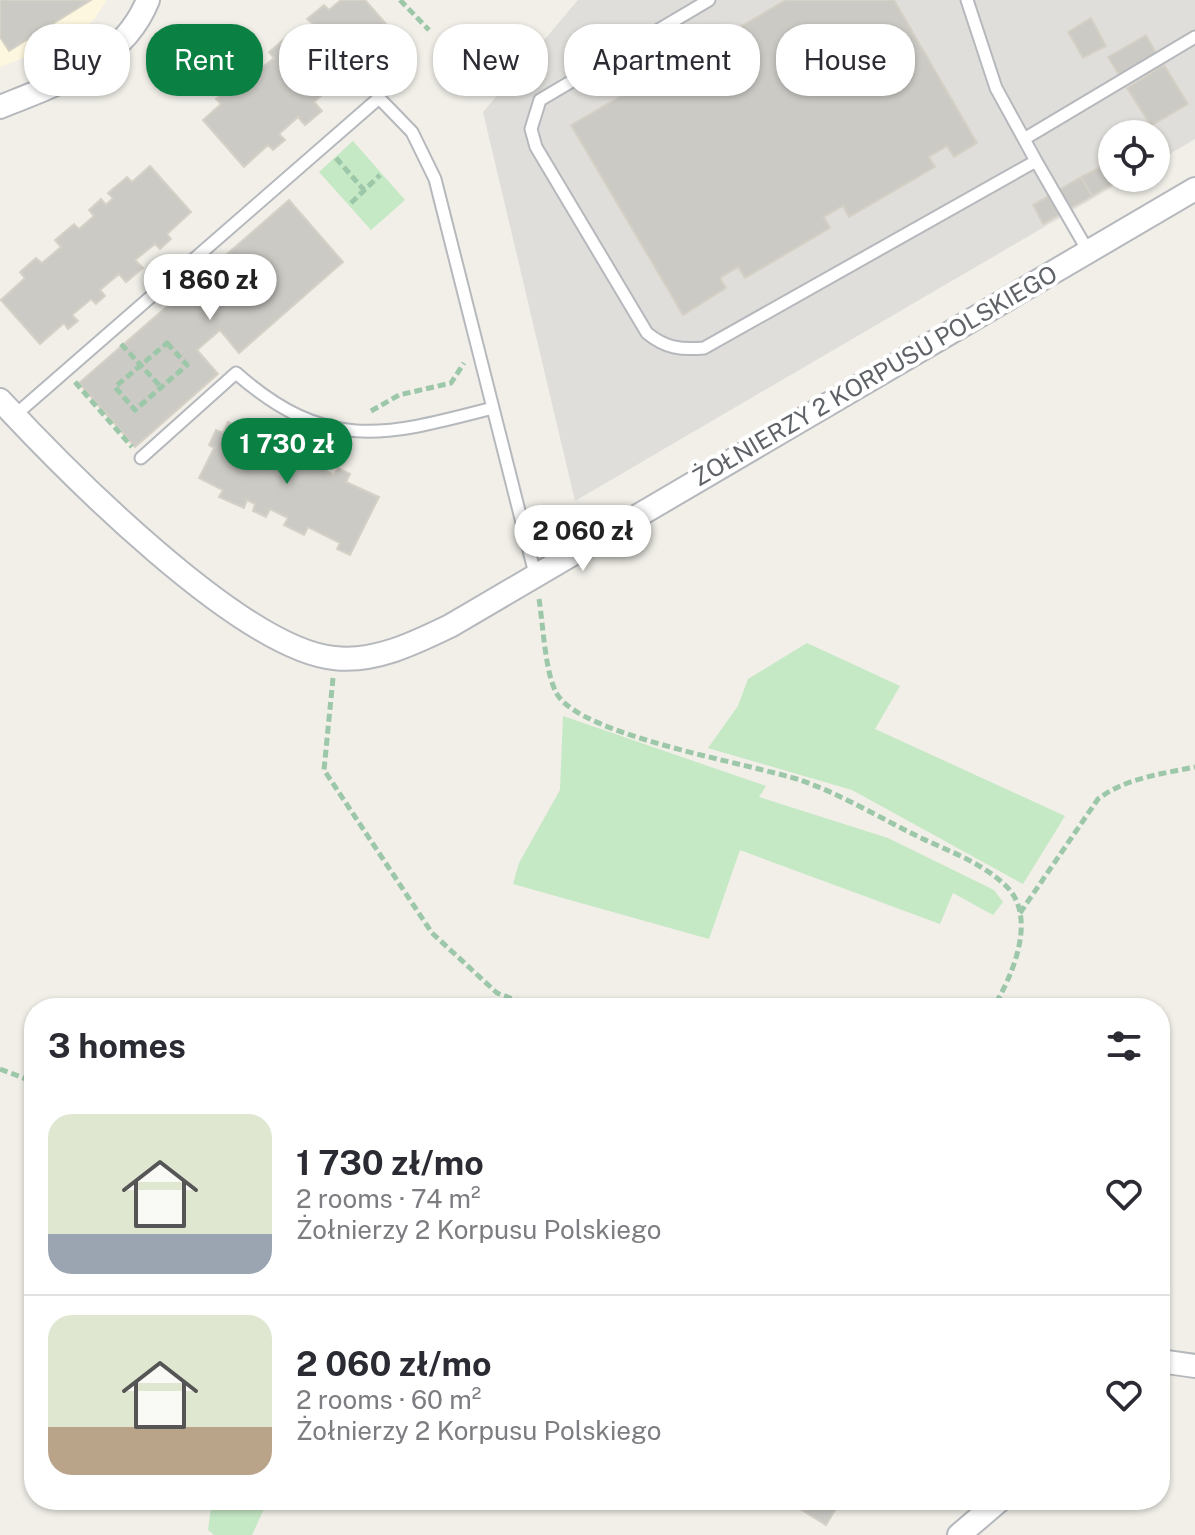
<!DOCTYPE html>
<meta charset="utf-8">
<style>
:root{--surface:#fff;--page:#f7f7f7;--text:#2b2b33;--muted:#7c7c81;--line:#e1e1e2;--accent:#0b8043}
body{margin:0;font-family:"Public Sans",sans-serif;background:var(--page);color:var(--text);height:100vh;display:flex;flex-direction:column;font-size:30px;white-space:nowrap}
*{box-sizing:border-box;margin:0}
p{font-size:26px;color:var(--muted)}
.icon{flex:none;width:44px;height:44px;fill:none;stroke:currentColor;stroke-width:2;stroke-linecap:round;stroke-linejoin:round}
.map{position:relative;flex:1;overflow:hidden}
.side{position:absolute;left:24px;top:998px;width:1146px;height:512px;display:flex;flex-direction:column;background:var(--surface);border-radius:32px;box-shadow:0 2px 6px #0004}
.side>*{flex:none}
.banner{position:absolute;left:24px;top:24px;width:1148px;height:72px;display:flex;gap:16px}
.controls{position:absolute;left:1098px;top:120px;display:grid;gap:16px}
.controls a{display:grid;place-items:center;width:72px;height:72px;border-radius:50%;background:var(--surface);box-shadow:0 2px 6px #0004;font-size:40px}
.price{position:absolute;translate:-50% -68px;padding:0 18px;border-radius:28px;background:#fff;color:#222;font-size:26px;line-height:52px;filter:drop-shadow(0 2px 4px #0008)}
.price::after{content:'';position:absolute;left:50%;top:48px;width:24px;height:18px;margin-left:-12px;background:inherit;clip-path:polygon(0 0,100% 0,50% 100%)}
.price.current{background:var(--accent);color:#fff}
ul{padding:0;list-style:none}
li{display:flex;align-items:center;gap:24px;height:200px;padding:0 24px}
li+li{border-top:2px solid var(--line)}
li span{display:grid;place-items:center;flex:none;width:224px;height:160px;border-radius:24px;color:#555}
li>.icon{margin-inline-start:auto}
span .icon{width:96px;height:96px;fill:#fffc;stroke-width:1}
li b{font-size:34px}
h2{display:flex;justify-content:space-between;align-items:center;height:96px;padding:0 24px;font-size:34px}
.tag{padding:0 28px;border-radius:32px;background:var(--surface);box-shadow:0 2px 6px #0004;font-size:28px;line-height:72px}
.tag.current{background:var(--accent);color:#fff}
.map>svg:first-child{display:block}
.commercial{fill:#fef7e0}
.industrial{fill:#e0deda}
.green{fill:#c5e8c5}
.building{fill:#cccac5;stroke:#d6d1c6;stroke-width:2}
.lines{fill:none;stroke-linecap:round;stroke-linejoin:round}
.service-casing{stroke:#b5b8bc;stroke-width:15}
.minor-casing{stroke:#b5b8bc;stroke-width:26}
.path{stroke:#9cc7a9;stroke-width:5;stroke-dasharray:8 4;stroke-linecap:butt}
.service{stroke:#fff;stroke-width:11}
.minor{stroke:#fff;stroke-width:22}
.labels{text-anchor:middle;stroke-width:8;stroke-linejoin:round;paint-order:stroke}
.street-label{font-size:24px;fill:#5f6368;stroke:#fff}
</style>
<div class="map">
<svg width="1195" height="1535" viewBox="0 0 1195 1535">
<rect width="100%" height="100%" fill="#f1efe8"/>
<path class="commercial" d="M 0,0 L 107,0 L 93,21 L 60,44 L 0,67 Z"/>
<path class="industrial" d="M 578,0 L 1195,0 L 1195,139 L 1156,162 L 1156,134 L 1112,134 L 1112,178 L 1128,178 L 575,501 L 483,112 Z"/>
<path class="green" d="M 353,141 L 405,200 L 371,230 L 319,172 Z
M 807,643 L 900,686 L 875,729 L 1065,816 L 1023,884 L 852,790 L 708,748 L 738,706 L 748,679 Z
M 563,716 L 766,786 L 759,797 L 888,838 L 994,890 L 1003,902 L 993,915 L 953,893 L 940,924 L 740,850 L 709,939 L 513,884 L 519,863 L 560,790 Z
M 212,1500 L 268,1500 L 252,1535 L 214,1535 L 208,1530 Z"/>
<path class="building" d="M 0,0 L 91,0 L 9,51 L 0,37 Z
M 341,0 L 365,0 L 394,33 L 370,54 L 375,59 L 365,68 L 360,62 L 342,77 L 347,83 L 337,92 L 332,86 L 314,102 L 322,111 L 305,125 L 298,117 L 279,134 L 285,140 L 273,150 L 268,145 L 244,167 L 203,120 L 221,104 L 216,99 L 235,82 L 239,88 L 246,82 L 241,76 L 254,65 L 259,70 L 274,58 L 269,52 L 288,36 L 293,42 L 313,24 L 307,19 L 324,5 L 329,10 Z
M 786,0 L 894,0 L 977,143 L 954,157 L 947,146 L 929,157 L 935,167 L 849,217 L 843,206 L 824,217 L 830,228 L 745,278 L 738,267 L 720,278 L 726,288 L 683,315 L 571,125 Z
M 1091,18 L 1106,46 L 1083,58 L 1068,32 Z
M 1146,35 L 1158,56 L 1120,77 L 1108,57 Z
M 1164,65 L 1188,104 L 1151,126 L 1127,88 Z
M 1104,165 L 1114,183 L 1092,196 L 1081,177 Z
M 150,166 L 191,212 L 167,234 L 171,239 L 160,249 L 155,244 L 135,260 L 143,268 L 126,282 L 119,274 L 100,290 L 105,296 L 96,304 L 91,299 L 72,315 L 78,321 L 68,329 L 64,323 L 40,344 L 1,300 L 25,278 L 20,272 L 36,258 L 42,263 L 61,247 L 55,240 L 74,224 L 79,229 L 94,216 L 89,210 L 101,199 L 106,205 L 113,198 L 108,193 L 127,177 L 132,182 Z
M 1081,177 L 1092,196 L 1043,224 L 1033,205 Z
M 289,200 L 343,262 L 239,353 L 220,330 L 197,350 L 218,374 L 135,447 L 79,383 Z
M 228,422 L 259,437 L 263,431 L 277,438 L 274,444 L 293,453 L 295,447 L 317,458 L 314,465 L 334,475 L 338,468 L 350,474 L 346,482 L 379,497 L 350,555 L 337,549 L 340,543 L 308,527 L 304,535 L 284,525 L 288,518 L 270,509 L 266,517 L 253,511 L 255,504 L 247,500 L 244,508 L 219,497 L 223,490 L 199,478 L 214,448 L 209,445 L 216,430 L 223,433 Z
M 795,1500 L 841,1500 L 826,1525 L 792,1504 Z"/>
<g class="lines">
<g class="service-casing">
<path id="service" d="M 709,0 L 540,100 L 531,129 L 536,147 L 647,333 C 665,348 681,350 704,348 L 1036,161 L 996,88 L 967,0
M 1024,139 L 1195,37
M 1036,161 L 1088,251
M 14,416 L 379,98 L 412,132 L 435,179 L 535,574
M 141,458 L 236,373 C 327,453 385,436 493,408"/>
</g>
<g class="minor-casing">
<path id="minor" d="M 0,107 C 57,84 123,63 148,0
M 0,400 C 65,470 241,649 334,658 C 374,663 415,643 450,626 L 1195,189
M 1160,1361 L 1195,1366
M 959,1535 L 1000,1500"/>
</g>
<path class="path" d="M 400,0 L 429,30
M 336,158 L 364,190
M 351,203 L 380,175
M 167,343 L 187,365 L 135,410 L 115,387 Z
M 121,344 L 161,387
M 75,382 L 132,447
M 371,411 L 399,395 L 451,383 L 464,363
M 539,599 C 543,623 545,674 557,694 C 581,736 752,764 800,780 C 841,794 882,819 921,838 C 949,851 982,863 1005,885 C 1039,916 1012,977 993,1008
M 333,678 L 324,770 L 432,933 L 497,993 L 537,1008
M 1020,913 L 1098,799 C 1126,778 1161,774 1195,767
M 0,1069 L 34,1082
M 1160,1311 L 1163,1337"/>
<use href="#service" class="service"/>
<use href="#minor" class="minor"/>
</g>
<g class="labels">
<g class="street-label">
<text transform="translate(875 376) rotate(-30)" y="8">ŻOŁNIERZY 2 KORPUSU POLSKIEGO</text>
</g>
</g>
</svg>
<div class="controls">
<a><svg class="icon" aria-label="locate" viewBox="0 0 24 24"><circle cx="12" cy="12" r="6"/><path d="M12 2v4M12 18v4M2 12h4M18 12h4"/></svg></a>
</div>
<b class="price" style="left:210px;top:322px">1 860 zł</b>
<b class="price current" style="left:287px;top:486px">1 730 zł</b>
<b class="price" style="left:583px;top:573px">2 060 zł</b>
<div class="banner">
<a class="tag">Buy</a>
<a class="tag current">Rent</a>
<a class="tag">Filters</a>
<a class="tag">New</a>
<a class="tag">Apartment</a>
<a class="tag">House</a>
</div>
<section class="side">
<h2>3 homes<svg class="icon" aria-label="filters" viewBox="0 0 24 24"><path d="M4 7h16M4 17h16"/><circle cx="9" cy="7" r="2"/><circle cx="15" cy="17" r="2"/></svg></h2>
<ul>
<li><span style="background:linear-gradient(#dfe7d0 75%,#9aa5b1 0)"><svg class="icon" aria-label="home" viewBox="0 0 24 24"><path d="M3 11l9-7 9 7M6 9v11h12V9"/></svg></span><div><b>1 730 zł/mo</b><p>2 rooms · 74 m²</p><p>Żołnierzy 2 Korpusu Polskiego</p></div><svg class="icon" aria-label="heart" viewBox="0 0 24 24"><path d="M12 20l-8-8c-3-5 5-10 8-4 3-6 11-1 8 4z"/></svg></li>
<li><span style="background:linear-gradient(#dfe7d0 70%,#b9a48a 0)"><svg class="icon" aria-label="home" viewBox="0 0 24 24"><path d="M3 11l9-7 9 7M6 9v11h12V9"/></svg></span><div><b>2 060 zł/mo</b><p>2 rooms · 60 m²</p><p>Żołnierzy 2 Korpusu Polskiego</p></div><svg class="icon" aria-label="heart" viewBox="0 0 24 24"><path d="M12 20l-8-8c-3-5 5-10 8-4 3-6 11-1 8 4z"/></svg></li>
</ul>
</section>
</div>
